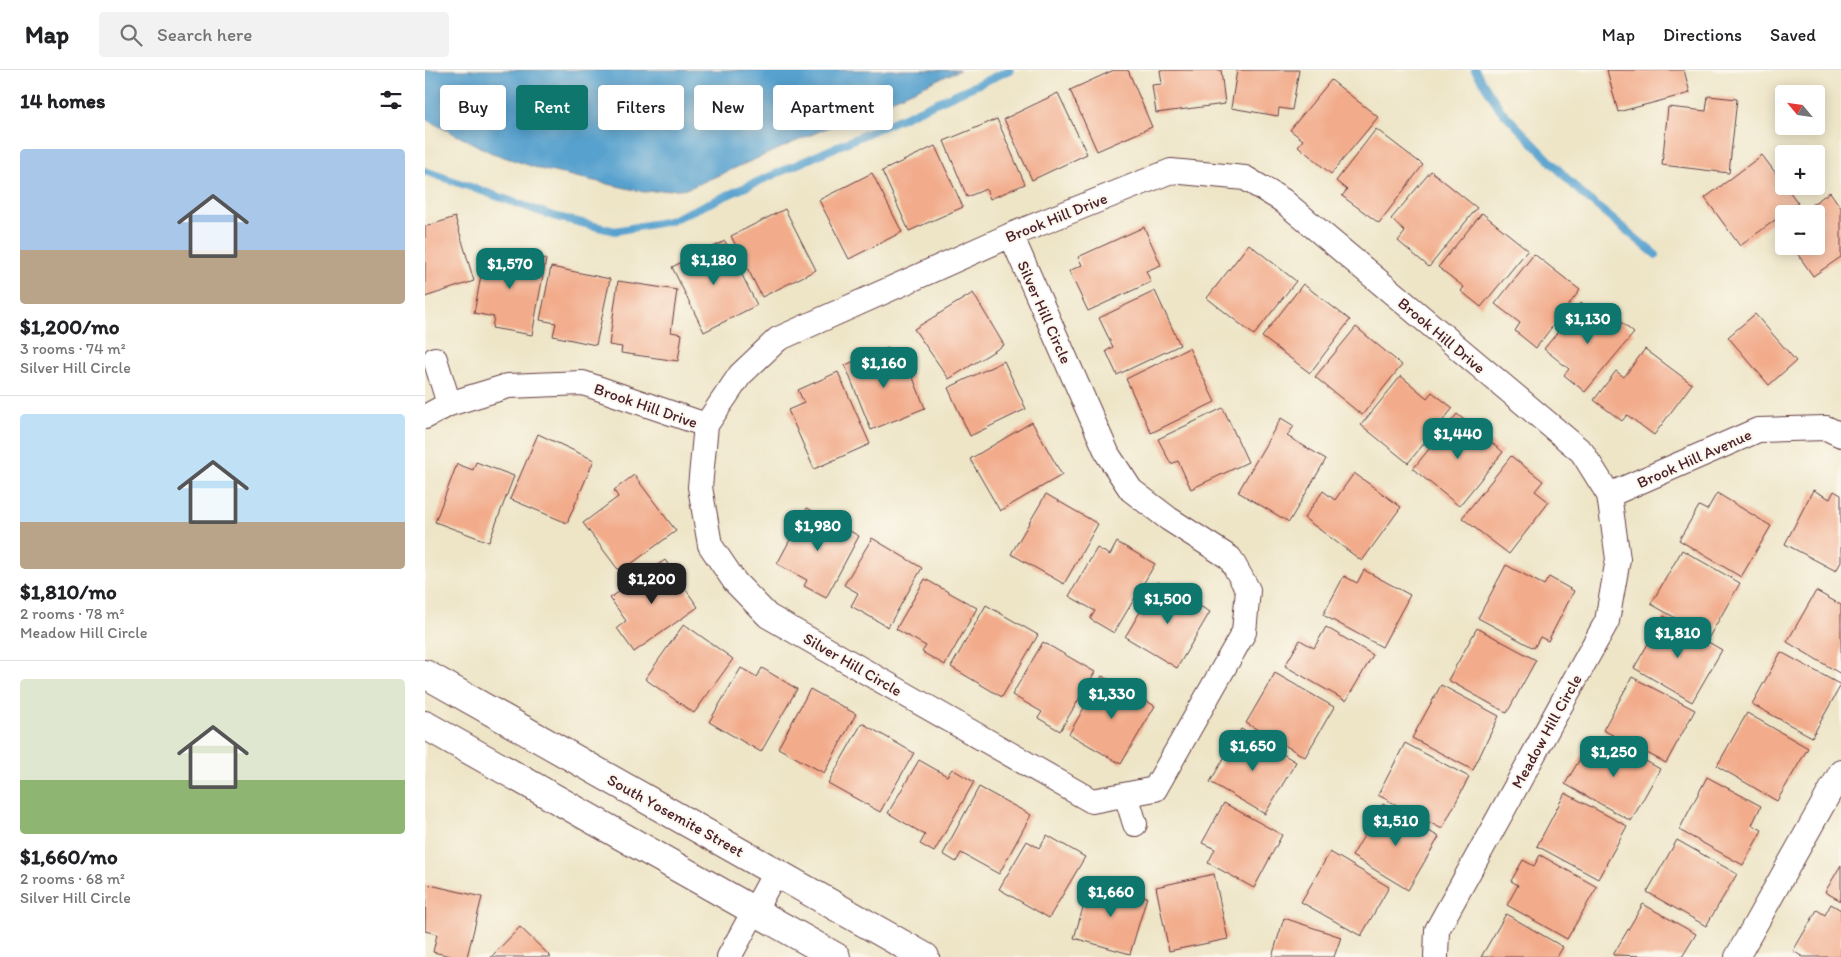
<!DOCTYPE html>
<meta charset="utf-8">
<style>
:root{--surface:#fff;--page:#f2f2f2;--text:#202124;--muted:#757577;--line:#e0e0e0;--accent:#0f766e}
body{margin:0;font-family:Itim,sans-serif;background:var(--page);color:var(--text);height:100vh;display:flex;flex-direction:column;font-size:19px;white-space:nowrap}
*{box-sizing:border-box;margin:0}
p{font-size:16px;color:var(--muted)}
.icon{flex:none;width:28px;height:28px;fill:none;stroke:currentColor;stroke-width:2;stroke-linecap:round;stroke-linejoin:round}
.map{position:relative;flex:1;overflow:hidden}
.side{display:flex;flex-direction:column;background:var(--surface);width:425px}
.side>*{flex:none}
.banner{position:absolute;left:15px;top:15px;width:475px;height:45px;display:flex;gap:10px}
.needle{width:32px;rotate:299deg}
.controls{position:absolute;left:1350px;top:15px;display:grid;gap:10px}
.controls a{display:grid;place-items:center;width:50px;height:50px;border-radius:5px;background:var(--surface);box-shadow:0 2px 12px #0003;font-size:25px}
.price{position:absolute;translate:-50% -42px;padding:0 11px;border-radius:10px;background:var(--accent);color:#fff;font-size:16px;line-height:32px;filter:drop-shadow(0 1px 2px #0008)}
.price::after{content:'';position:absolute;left:50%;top:30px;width:15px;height:11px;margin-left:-8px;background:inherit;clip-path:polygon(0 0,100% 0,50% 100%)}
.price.current{background:#222;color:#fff}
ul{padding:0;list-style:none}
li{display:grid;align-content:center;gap:10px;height:265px;padding:0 20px}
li+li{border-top:1px solid var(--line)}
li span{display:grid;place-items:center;height:155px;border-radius:5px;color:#555}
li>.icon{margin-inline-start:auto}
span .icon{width:90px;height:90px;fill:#fffc;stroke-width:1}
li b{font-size:21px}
h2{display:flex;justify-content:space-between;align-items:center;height:60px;padding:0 20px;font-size:21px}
.tag{padding:0 18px;border-radius:5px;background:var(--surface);box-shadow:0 2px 12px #0003;font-size:18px;line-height:45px}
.tag.current{background:var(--accent);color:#fff}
header{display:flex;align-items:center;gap:30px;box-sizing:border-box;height:70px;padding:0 25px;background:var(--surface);border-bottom:1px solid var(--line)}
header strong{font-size:24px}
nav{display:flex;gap:28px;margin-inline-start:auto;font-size:18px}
.search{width:350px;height:45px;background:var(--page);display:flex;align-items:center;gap:12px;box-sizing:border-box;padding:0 18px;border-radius:5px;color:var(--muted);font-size:19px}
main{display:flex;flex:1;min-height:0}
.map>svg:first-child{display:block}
.water{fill:#56a1ce;stroke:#50607c}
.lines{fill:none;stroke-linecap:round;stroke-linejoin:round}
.stream{stroke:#56a1ce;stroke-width:8}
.building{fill:#f2ac8b}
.minor-casing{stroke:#633d42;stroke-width:26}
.major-casing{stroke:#633d42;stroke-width:30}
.minor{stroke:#fff;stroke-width:24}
.major{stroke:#fff;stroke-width:28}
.labels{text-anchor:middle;stroke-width:4;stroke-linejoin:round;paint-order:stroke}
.street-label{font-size:16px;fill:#4a1f2b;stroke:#fbf7ec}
</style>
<header>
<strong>Map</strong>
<div class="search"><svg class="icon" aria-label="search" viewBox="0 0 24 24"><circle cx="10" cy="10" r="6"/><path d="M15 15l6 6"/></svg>Search here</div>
<nav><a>Map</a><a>Directions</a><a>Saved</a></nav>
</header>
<main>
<section class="side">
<h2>14 homes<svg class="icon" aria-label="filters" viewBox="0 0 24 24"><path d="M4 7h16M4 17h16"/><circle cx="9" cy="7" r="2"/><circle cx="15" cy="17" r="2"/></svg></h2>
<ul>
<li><span style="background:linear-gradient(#a9c7e8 65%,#b9a48a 0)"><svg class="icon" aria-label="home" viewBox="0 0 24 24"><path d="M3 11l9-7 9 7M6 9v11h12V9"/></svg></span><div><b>$1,200/mo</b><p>3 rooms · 74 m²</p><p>Silver Hill Circle</p></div></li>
<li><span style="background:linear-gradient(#bfe0f5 70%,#b9a48a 0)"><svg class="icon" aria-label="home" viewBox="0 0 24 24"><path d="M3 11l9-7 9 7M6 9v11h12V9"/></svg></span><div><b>$1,810/mo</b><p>2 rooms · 78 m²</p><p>Meadow Hill Circle</p></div></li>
<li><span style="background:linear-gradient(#dfe7d0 65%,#8fb573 0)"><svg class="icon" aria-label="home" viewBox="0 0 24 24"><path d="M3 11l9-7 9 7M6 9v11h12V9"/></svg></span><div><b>$1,660/mo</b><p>2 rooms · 68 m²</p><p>Silver Hill Circle</p></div></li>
</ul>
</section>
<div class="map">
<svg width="1416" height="887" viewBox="0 0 1416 887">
<rect width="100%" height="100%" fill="#fbf7ec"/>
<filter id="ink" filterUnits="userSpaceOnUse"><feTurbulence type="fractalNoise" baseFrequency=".02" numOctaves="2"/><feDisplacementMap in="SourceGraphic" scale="10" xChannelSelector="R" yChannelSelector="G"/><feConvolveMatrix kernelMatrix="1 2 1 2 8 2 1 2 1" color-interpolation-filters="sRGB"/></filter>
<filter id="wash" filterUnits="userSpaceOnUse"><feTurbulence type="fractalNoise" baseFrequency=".0096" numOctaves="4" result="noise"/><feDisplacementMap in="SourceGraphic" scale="20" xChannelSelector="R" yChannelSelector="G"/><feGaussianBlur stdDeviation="1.12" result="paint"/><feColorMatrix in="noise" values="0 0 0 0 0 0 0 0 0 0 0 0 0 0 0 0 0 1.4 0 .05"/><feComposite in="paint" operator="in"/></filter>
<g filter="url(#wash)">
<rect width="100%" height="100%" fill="#eee5c7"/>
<path class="water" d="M 0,0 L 535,0 L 264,118 L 219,122 L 115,99 L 67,83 L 0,49 Z"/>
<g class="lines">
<path class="stream" d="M 1050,0 L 1075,39 L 1157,124 L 1231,185
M 0,101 L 128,146 L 190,161 L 244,151 L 585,0"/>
</g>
<g id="blocks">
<path class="building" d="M 689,0 L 703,0 L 727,57 L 672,81 L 645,20 Z
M 735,0 L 796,0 L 800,34 L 731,43 L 727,15 L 737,14 Z
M 812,0 L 874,0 L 867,40 L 854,38 L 853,46 L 806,38 Z
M 1182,0 L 1259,0 L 1265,23 L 1193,42 Z
M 906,10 L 953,47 L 906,104 L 873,76 L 878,70 L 865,60 Z
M 633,23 L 662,84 L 607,110 L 579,49 Z
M 1283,26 L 1312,29 L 1304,103 L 1237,95 L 1243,37 L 1281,41 Z
M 572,49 L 600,114 L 565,129 L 561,119 L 542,127 L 519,71 Z
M 951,59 L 998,95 L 954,153 L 917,126 L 922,120 L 911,111 Z
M 510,76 L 538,137 L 484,161 L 457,101 Z
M 1337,85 L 1373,133 L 1315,176 L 1280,128 Z
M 1006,101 L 1052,138 L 1004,197 L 973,171 L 980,162 L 966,149 Z
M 447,103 L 477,162 L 424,189 L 394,130 Z
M 1405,122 L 1416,138 L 1416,187 L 1388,206 L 1367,176 L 1391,176 L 1391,144 L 1373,144 Z
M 360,139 L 391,200 L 337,227 L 306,166 Z
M 1057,143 L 1103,180 L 1056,237 L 1036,221 L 1039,217 L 1013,197 Z
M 30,147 L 49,211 L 0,227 L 0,157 Z
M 719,157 L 736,195 L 721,201 L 726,212 L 663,241 L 644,201 L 657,195 L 653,187 Z
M 300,171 L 332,235 L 279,262 L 247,197 Z
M 824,174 L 871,211 L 829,265 L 782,228 Z
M 61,179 L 121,189 L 107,265 L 67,258 L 69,247 L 49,243 Z
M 1109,184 L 1155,220 L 1111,278 L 1090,261 L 1095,253 L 1070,234 Z
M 126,197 L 185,209 L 171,275 L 128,266 L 131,253 L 115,250 Z
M 193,211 L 252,220 L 246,262 L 257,264 L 253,291 L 196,283 L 197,277 L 184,275 Z
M 878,214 L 925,250 L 885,303 L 837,267 Z
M 730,221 L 755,275 L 692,305 L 681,281 L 688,277 L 674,248 Z
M 548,223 L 579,275 L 524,309 L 489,259 Z
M 1156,233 L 1178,252 L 1185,243 L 1209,263 L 1160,322 L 1139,305 L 1144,299 L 1119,279 Z
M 1330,244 L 1371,291 L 1344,315 L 1303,267 Z
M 931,257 L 977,295 L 937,345 L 890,307 Z
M 463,278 L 469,295 L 481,290 L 500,338 L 446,360 L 420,295 Z
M 764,278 L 790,332 L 726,363 L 701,309 Z
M 1220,279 L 1267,314 L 1229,365 L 1202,345 L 1197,351 L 1169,330 L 1191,301 L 1199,307 Z
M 579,291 L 601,339 L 545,366 L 523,318 Z
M 413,302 L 445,374 L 389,399 L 363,340 L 379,333 L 373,320 Z
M 976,306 L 1002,328 L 1007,322 L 1028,338 L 983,393 L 936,355 Z
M 798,338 L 823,392 L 766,419 L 753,391 L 746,394 L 733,369 Z
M 1032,344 L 1078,382 L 1034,436 L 988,399 Z
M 856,348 L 869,356 L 862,366 L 901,389 L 864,452 L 813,422 Z
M 607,352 L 637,405 L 575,441 L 545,389 Z
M 113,364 L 169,390 L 142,453 L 85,429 Z
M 1086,386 L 1118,411 L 1110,421 L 1124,432 L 1084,484 L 1037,448 Z
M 51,392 L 89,406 L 64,472 L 10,452 L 32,394 L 48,400 Z
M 929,403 L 976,437 L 937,491 L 879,448 L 898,421 L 910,430 Z
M 209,405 L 251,461 L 195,502 L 158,453 L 193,427 L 189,420 Z
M 1388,420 L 1405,429 L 1409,421 L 1416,425 L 1416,492 L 1411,501 L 1360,474 Z
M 1292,423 L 1346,456 L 1316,507 L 1254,470 L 1274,436 L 1282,440 Z
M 621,424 L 673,454 L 639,514 L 586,484 Z
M 382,438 L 434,466 L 401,528 L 379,516 L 382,510 L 352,494 Z
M 447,468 L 497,498 L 463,557 L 426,536 L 433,523 L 419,515 Z
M 692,472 L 730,494 L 689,563 L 665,549 L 670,541 L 644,526 L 672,478 L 685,485 Z
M 1257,480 L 1315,513 L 1284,567 L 1226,534 Z
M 240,490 L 273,537 L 209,582 L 192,558 L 201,551 L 185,528 Z
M 1081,495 L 1119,515 L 1124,507 L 1149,521 L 1123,571 L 1115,567 L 1109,578 L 1053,548 Z
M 939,500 L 985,525 L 957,577 L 898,545 L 919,506 L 932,513 Z
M 500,509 L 552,538 L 520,595 L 497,582 L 501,576 L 471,559 Z
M 733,512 L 785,542 L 752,598 L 700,567 Z
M 1391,521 L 1416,535 L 1416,604 L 1362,572 Z
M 561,535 L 613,565 L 577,627 L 526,597 Z
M 1239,546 L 1297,580 L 1267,632 L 1209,598 Z
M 259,554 L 308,589 L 269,643 L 220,609 Z
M 901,557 L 948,585 L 921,631 L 860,596 L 875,570 L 889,578 Z
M 1052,558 L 1111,590 L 1082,643 L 1023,610 Z
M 618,572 L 670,602 L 635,661 L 613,648 L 617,642 L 587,625 Z
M 1356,582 L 1416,615 L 1387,667 L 1327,634 Z
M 316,598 L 332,607 L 337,598 L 372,619 L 336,682 L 284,652 Z
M 850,603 L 909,637 L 880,687 L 821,653 Z
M 677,606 L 730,636 L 696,694 L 644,664 Z
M 1207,607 L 1270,640 L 1241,693 L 1178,660 Z
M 1016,615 L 1074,646 L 1048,700 L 987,668 Z
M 385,619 L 431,644 L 399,703 L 353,678 Z
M 1322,643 L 1383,678 L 1352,731 L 1292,696 Z
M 437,653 L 489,683 L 455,742 L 403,713 Z
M 816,659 L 871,692 L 840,744 L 785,712 Z
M 1178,667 L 1235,699 L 1206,751 L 1140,714 L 1161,679 L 1169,684 Z
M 980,673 L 1044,707 L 1017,759 L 953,725 Z
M 494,690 L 522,706 L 527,699 L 549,712 L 509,782 L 495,774 L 500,765 L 463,743 Z
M 1282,707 L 1336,736 L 1327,755 L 1337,760 L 1318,795 L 1254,760 Z
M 554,717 L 606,745 L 574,804 L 536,783 L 531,792 L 518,784 Z
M 1140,723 L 1202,756 L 1173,809 L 1112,776 Z
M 799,733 L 857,765 L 829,818 L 783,793 L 790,779 L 777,773 Z
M 958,734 L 1014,767 L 983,820 L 927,786 Z
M 622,765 L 660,787 L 624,848 L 574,819 L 602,771 L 614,778 Z
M 1252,770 L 1312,804 L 1281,856 L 1222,822 Z
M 905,782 L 964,817 L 936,866 L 876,832 Z
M 1115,785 L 1172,817 L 1142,869 L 1082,835 L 1093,815 L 1086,811 L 1098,790 L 1109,796 Z
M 1416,795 L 1416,831 L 1400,822 Z
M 789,804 L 803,869 L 744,881 L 731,817 Z
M 666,811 L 722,827 L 705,884 L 649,868 Z
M 1,814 L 57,827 L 42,887 L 30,887 L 8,882 L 12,864 L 0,861 Z
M 1218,834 L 1271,864 L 1257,887 L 1188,885 Z
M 1406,834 L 1416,840 L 1416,887 L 1378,887 L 1368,881 L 1392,840 L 1400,845 Z
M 1081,844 L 1138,877 L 1132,887 L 1056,887 Z
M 859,848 L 916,867 L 909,887 L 847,887 Z
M 95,857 L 126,887 L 66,887 Z"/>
</g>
</g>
<g filter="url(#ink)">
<use href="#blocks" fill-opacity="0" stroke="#633d42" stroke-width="1"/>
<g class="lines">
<g class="minor-casing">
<path id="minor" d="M 586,165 L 683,385 L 706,420 L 744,449 L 805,488 L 823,520 L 819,562 L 730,719 L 667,731 L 343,546 L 310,512 L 285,475 L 275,417 L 281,355 L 315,305 L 353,269 L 586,165 L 746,101 L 820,108 L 857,130 L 1157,382 L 1184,425 L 1193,489 L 1182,551 L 1012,860 L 1011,887
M 10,289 L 24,334
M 0,347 L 24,334 L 83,316 L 158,313 L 281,355
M 1184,425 L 1333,360 L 1401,358 L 1416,365
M 701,725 L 710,754
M 304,887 L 351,801
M 1312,887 L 1416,702"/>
</g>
<g class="major-casing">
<path id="major" d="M 0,604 L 500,887
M 0,655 L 411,887"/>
</g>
<use href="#minor" class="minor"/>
<use href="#major" class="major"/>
</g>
</g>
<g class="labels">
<g class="street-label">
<text transform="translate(631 147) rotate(-22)" y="6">Brook Hill Drive</text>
<text transform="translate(620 242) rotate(66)" y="6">Silver Hill Circle</text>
<text transform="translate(1017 265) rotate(40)" y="6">Brook Hill Drive</text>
<text transform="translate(221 335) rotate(19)" y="6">Brook Hill Drive</text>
<text transform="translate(1269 388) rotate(-24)" y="6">Brook Hill Avenue</text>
<text transform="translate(428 594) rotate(30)" y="6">Silver Hill Circle</text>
<text transform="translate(1121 661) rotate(-61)" y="6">Meadow Hill Circle</text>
<text transform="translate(251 745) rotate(29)" y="6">South Yosemite Street</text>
</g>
</g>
</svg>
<div class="controls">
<a><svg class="needle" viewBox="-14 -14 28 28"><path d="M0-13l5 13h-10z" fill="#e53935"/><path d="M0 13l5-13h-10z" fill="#757577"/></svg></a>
<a>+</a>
<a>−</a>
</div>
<b class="price" style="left:289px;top:216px">$1,180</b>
<b class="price" style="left:85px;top:220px">$1,570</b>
<b class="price" style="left:1163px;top:275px">$1,130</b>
<b class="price" style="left:459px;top:319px">$1,160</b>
<b class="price" style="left:1033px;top:390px">$1,440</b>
<b class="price" style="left:393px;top:482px">$1,980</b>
<b class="price current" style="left:227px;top:535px">$1,200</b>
<b class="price" style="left:743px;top:555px">$1,500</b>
<b class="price" style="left:1253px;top:589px">$1,810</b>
<b class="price" style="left:687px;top:650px">$1,330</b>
<b class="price" style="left:828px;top:702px">$1,650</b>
<b class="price" style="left:1189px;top:708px">$1,250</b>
<b class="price" style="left:971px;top:777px">$1,510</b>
<b class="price" style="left:686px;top:848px">$1,660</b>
<div class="banner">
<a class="tag">Buy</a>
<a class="tag current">Rent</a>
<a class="tag">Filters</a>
<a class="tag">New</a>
<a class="tag">Apartment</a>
</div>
</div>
</main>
